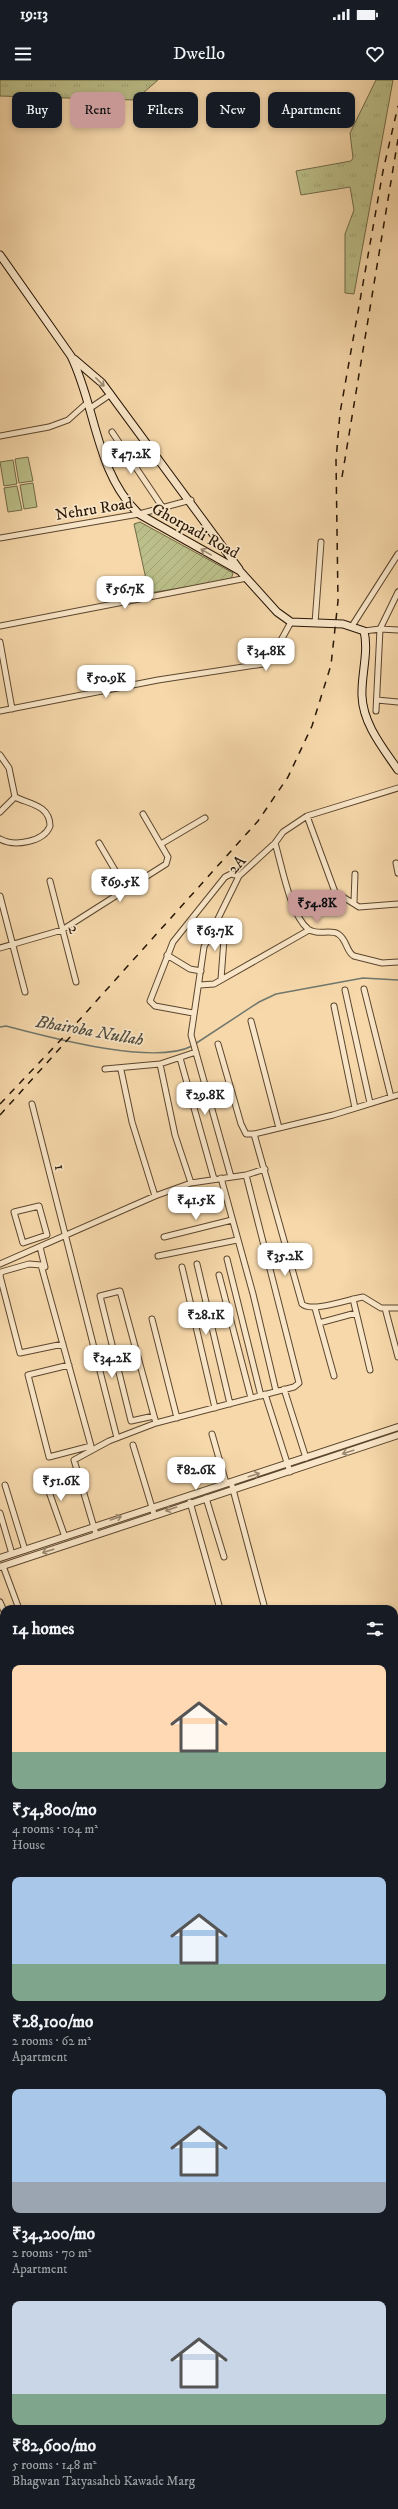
<!DOCTYPE html>
<meta charset="utf-8">
<style>
:root{--surface:#171b24;--page:#242831;--text:#f1f3f6;--muted:#9ea1a6;--accent:#c59692}
body{margin:0;font-family:"IM FELL DW Pica",serif;background:var(--page);color:var(--text);height:100vh;display:flex;flex-direction:column;font-size:15px;white-space:nowrap}
*{box-sizing:border-box;margin:0}
p{font-size:13px;color:var(--muted)}
.icon{flex:none;width:22px;height:22px;fill:none;stroke:currentColor;stroke-width:2;stroke-linecap:round;stroke-linejoin:round}
.map{position:relative;flex:1;overflow:hidden}
.side{position:absolute;left:0px;top:1525px;width:398px;height:904px;display:flex;flex-direction:column;background:var(--surface);border-radius:12px 12px 0 0;box-shadow:0 2px 6px #0003}
.side>*{flex:none}
.banner{position:absolute;left:12px;top:12px;width:374px;height:36px;display:flex;gap:8px}
.price{position:absolute;translate:-50% -34px;padding:0 9px;border-radius:8px;background:#fff;color:#222;font-size:13px;line-height:26px;filter:drop-shadow(0 1px 2px #0008)}
.price::after{content:'';position:absolute;left:50%;top:24px;width:12px;height:9px;margin-left:-6px;background:inherit;clip-path:polygon(0 0,100% 0,50% 100%)}
.price.on{background:var(--accent);color:#111}
ul{padding:0;list-style:none}
li{display:grid;align-content:center;gap:8px;height:212px;padding:0 12px}
li span{display:grid;place-items:center;height:124px;border-radius:8px;color:#555}
li>.icon{margin-inline-start:auto}
span .icon{width:72px;height:72px;fill:#fffc;stroke-width:1}
li b{font-size:17px}
h2{display:flex;justify-content:space-between;align-items:center;height:48px;padding:0 12px;font-size:17px}
.chip{padding:0 14px;border-radius:8px;background:var(--surface);box-shadow:0 2px 6px #0003;font-size:14px;line-height:36px}
.chip.on{background:var(--accent);color:#111}
.status{display:flex;justify-content:space-between;align-items:center;height:28px;padding:0 20px;background:var(--surface);direction:ltr}
.status svg{height:11px;fill:currentColor}
header{display:flex;justify-content:space-between;align-items:center;height:52px;padding:0 12px;background:var(--surface);font-size:18px;font-weight:600}
.map>svg:first-child{display:block}
.grass{fill:url(#grass-tufts);stroke:#716a47}
.park{fill:#bbbf89;stroke:#716a47}
.garden{fill:url(#garden-furrows);stroke:#716a47}
.lines{fill:none;stroke-linecap:round;stroke-linejoin:round}
.stream{stroke:#70776d;stroke-width:1.5}
.canal{stroke:#a0b8b3;stroke-width:6}
.minor-casing{stroke:#5b462e;stroke-width:7}
.tertiary-casing{stroke:#5b462e;stroke-width:8}
.secondary-casing{stroke:#271505;stroke-width:9}
.minor{stroke:#f9e6c8;stroke-width:5}
.tertiary{stroke:#f9e6c8;stroke-width:6}
.secondary{stroke:#f9e6c8;stroke-width:7}
.rail{stroke:#271505;stroke-width:1.5;stroke-dasharray:7 7;stroke-linecap:butt}
.oneway{stroke:#9a8870}
.labels{text-anchor:middle;stroke-width:3.5;stroke-linejoin:round;paint-order:stroke}
.street-label{font-size:16px;fill:#271505;stroke:#f9e6c8}
.water-label{font-size:17px;font-style:italic;fill:#514e42;stroke:#f9e6c8}
</style>
<div class="status"><b>19:13</b><svg viewBox="0 0 49 12"><path d="M0 12V9h3v3zM5 12V6h3v6zM10 12V3h3v9zM15 12V0h3v12zM26 1h20v11H26zM47 4h2v5h-2z"/></svg></div>
<header><svg class="icon" aria-label="menu" viewBox="0 0 24 24"><path d="M4 6h16M4 12h16M4 18h16"/></svg>Dwello<svg class="icon" aria-label="heart" viewBox="0 0 24 24"><path d="M12 20l-8-8c-3-5 5-10 8-4 3-6 11-1 8 4z"/></svg></header>
<div class="map">
<svg width="398" height="2429" viewBox="0 0 398 2429">
<defs>
<pattern id="grass-tufts" width="24" height="20" patternUnits="userSpaceOnUse"><rect width="24" height="20" fill="#bbbf89"/><path d="M3 7l-1-3M5 7V3M7 7l1-3M15 17l-1-3M17 17v-4M19 17l1-3" fill="none" stroke="#a1a375"/></pattern>
<pattern id="garden-furrows" width="10" height="10" patternUnits="userSpaceOnUse"><rect width="10" height="10" fill="#bbbf89"/><path d="M-1 1l2-2M0 10L10 0M9 11l2-2" fill="none" stroke="#a1a375"/></pattern>
</defs>
<rect width="100%" height="100%" fill="#f6d8ab"/>
<filter id="stains"><feTurbulence type="fractalNoise" baseFrequency=".005" numOctaves="4"/><feColorMatrix values="0 0 0 0 .2 0 0 0 0 .09 0 0 0 0 .02 0 0 0 .5 -.17"/></filter>
<radialGradient id="worn" r=".72"><stop offset=".6" stop-color="#630" stop-opacity="0"/><stop offset="1" stop-color="#630" stop-opacity=".3"/></radialGradient>
<path class="grass" d="M 0,0 L 158,0 L 135,20 L 0,16 Z
M 376,0 L 393,0 L 354,214 L 345,213 L 345,154 L 354,130 L 350,107 L 301,115 L 296,91 L 351,81 L 353,78 L 350,53 Z"/>
<path class="park" d="M 28,377 L 33,401 L 19,403 L 15,379 Z
M 13,380 L 17,404 L 4,406 L 0,382 Z
M 33,403 L 37,427 L 24,429 L 20,405 Z
M 17,406 L 22,430 L 8,432 L 4,408 Z"/>
<path class="garden" d="M 140,442 L 233,493 L 231,500 L 149,513 L 134,444 Z"/>
<g class="lines">
<path class="stream" d="M 0,947 L 6,946 C 48,957 154,986 192,966
M 195,964 L 259,922 L 276,914 L 363,898 L 398,900"/>
<path class="canal" d="M 0,2387 L 2,2429"/>
<g class="minor-casing">
<path id="minor" d="M 89,329 L 111,314
M 112,352 L 163,428
M 0,356 L 49,347 L 68,340 L 87,323
M 0,458 L 139,434 L 191,420
M 315,543 L 321,462
M 0,546 L 247,498
M 352,546 L 398,474
M 364,551 L 380,549 L 398,550
M 0,562 L 12,629
M 377,620 L 398,622
M 0,631 L 158,600 L 263,584 L 273,575 L 291,542
M 376,631 L 380,549 L 398,512
M 0,675 L 9,688 L 15,717 C 29,724 50,725 50,746 C 44,762 14,767 0,759
M 0,732 L 15,717
M 307,736 L 335,812 L 359,827 L 398,824
M 99,763 L 126,809
M 275,763 C 282,786 290,834 308,849 C 317,856 330,849 338,854 C 347,859 346,872 354,876 L 382,883 L 398,882
M 161,764 L 205,738
M 396,783 L 398,793
M 50,801 L 76,902
M 0,816 L 25,912
M 354,822 L 355,794
M 0,868 L 62,850 L 166,784 L 168,777 L 143,734
M 167,875 L 190,889 L 201,891
M 221,899 L 225,846
M 200,905 L 214,904 L 309,850
M 364,909 L 391,1017
M 345,910 L 370,1023
M 334,926 L 355,1028
M 193,933 L 155,926 L 150,921 L 173,862 L 225,797 L 231,794 L 239,796
M 251,941 L 279,1048
M 218,964 L 241,1044 L 246,1054 L 254,1054 L 333,1035 L 398,1015
M 180,978 L 214,1099
M 160,984 L 175,1055 L 191,1103
M 105,989 L 160,984 L 196,972
M 121,990 L 132,1042 L 155,1116
M 32,1024 L 117,1358
M 254,1054 L 302,1224 C 312,1233 349,1219 363,1217 L 381,1228 L 398,1228
M 231,1097 L 191,955 L 204,867 L 239,796 L 275,763 L 283,752 L 307,736 L 398,708
M 221,1098 L 253,1214 L 276,1311
M 39,1126 L 47,1155 L 23,1163 L 14,1132 Z
M 164,1157 L 232,1140
M 40,1167 L 45,1187
M 158,1176 L 237,1160
M 227,1179 L 261,1316
M 0,1184 L 155,1116 L 191,1103 L 246,1095 L 265,1089
M 197,1184 L 230,1324
M 182,1187 L 215,1328
M 219,1195 L 251,1318
M 0,1196 L 1,1192 L 29,1184 L 41,1185 L 91,1366 L 49,1377 L 28,1295 L 69,1285
M 0,1196 L 20,1273 L 63,1264
M 353,1219 L 370,1290
M 315,1228 L 334,1296
M 385,1228 L 398,1277
M 152,1239 L 177,1338
M 319,1243 L 356,1233
M 284,1309 L 306,1378
M 265,1314 L 290,1392
M 154,1336 L 131,1341 L 100,1216 L 120,1211 L 154,1336 L 156,1343
M 212,1354 L 226,1403
M 133,1365 L 154,1434
M 42,1392 L 65,1457
M 231,1402 L 265,1529
M 5,1405 L 25,1470
M 206,1418 L 224,1477
M 190,1422 L 220,1529
M 0,1433 L 12,1474
M 96,1454 L 74,1380 L 109,1361 L 156,1343 L 294,1307 L 299,1303 L 246,1095
M 3,1486 L 19,1529
M 0,1522 L 4,1531
M 394,1587 L 398,1586
M 394,1649 L 396,1659
M 0,1936 L 4,1935
M 0,1975 L 4,1974
M 0,2012 L 4,2011
M 0,2040 L 4,2039
M 4,2047 L 4,2046"/>
</g>
<g class="tertiary-casing">
<path id="tertiary" d="M 0,1478 L 398,1347
M 0,1487 L 398,1355
M 394,1660 L 398,1659
M 0,1771 L 4,1770
M 0,1908 L 4,1924
M 0,2303 L 4,2303
M 139,2425 L 141,2429
M 396,2429 L 398,2427"/>
</g>
<g class="secondary-casing">
<path id="secondary" d="M 0,175 L 71,276 C 96,327 96,394 139,434 L 240,491 L 277,532 L 291,542 L 343,544 L 364,551 C 369,572 361,595 362,616 C 363,644 383,668 398,690
M 74,279 L 102,303 L 239,489"/>
</g>
<use href="#minor" class="minor"/>
<use href="#tertiary" class="tertiary"/>
<use href="#secondary" class="secondary"/>
<path class="rail" d="M 342,397 L 398,59
M 0,1024 L 73,947 L 258,741 L 288,697 L 312,646 L 331,585 L 338,521 L 336,380 L 340,333 L 383,91 L 398,26
M 0,1035 L 71,956"/>
</g>
<defs><path id="oneway-shaft" d="M-6 0H5M1.5-3L5.5 0L1.5 3" fill="none" stroke-width="1.6" stroke-linecap="round" stroke-linejoin="round"/></defs>
<g class="oneway">
<use href="#oneway-shaft" transform="translate(100 302) rotate(45)"/>
<use href="#oneway-shaft" transform="translate(206 472) rotate(-151)"/>
<use href="#oneway-shaft" transform="translate(348 1372) rotate(162)"/>
<use href="#oneway-shaft" transform="translate(254 1395) rotate(-17)"/>
<use href="#oneway-shaft" transform="translate(171 1429) rotate(161)"/>
<use href="#oneway-shaft" transform="translate(116 1438) rotate(-19)"/>
<use href="#oneway-shaft" transform="translate(48 1471) rotate(162)"/>
</g>
<g class="labels">
<g class="street-label">
<text transform="translate(94 428) rotate(-9)" y="6">Nehru Road</text>
<text transform="translate(196 450) rotate(29)" y="6">Ghorpadi Road</text>
<text transform="translate(236 784) rotate(-48)" y="6">2A</text>
<text transform="translate(75 849) rotate(76)" y="6">2</text>
<text transform="translate(61 1087) rotate(76)" y="6">1</text>
</g>
<g class="water-label">
<text transform="translate(90 950) rotate(10)" y="6">Bhairoba Nullah</text>
</g>
</g>
<rect width="100%" height="100%" filter="url(#stains)"/>
<rect width="100%" height="100%" fill="url(#worn)"/>
</svg>
<b class="price" style="left:131px;top:395px">₹47.2K</b>
<b class="price" style="left:125px;top:530px">₹56.7K</b>
<b class="price" style="left:266px;top:592px">₹34.8K</b>
<b class="price" style="left:106px;top:619px">₹50.9K</b>
<b class="price" style="left:120px;top:823px">₹69.5K</b>
<b class="price on" style="left:317px;top:844px">₹54.8K</b>
<b class="price" style="left:215px;top:872px">₹63.7K</b>
<b class="price" style="left:205px;top:1036px">₹29.8K</b>
<b class="price" style="left:196px;top:1141px">₹41.5K</b>
<b class="price" style="left:285px;top:1197px">₹35.2K</b>
<b class="price" style="left:206px;top:1256px">₹28.1K</b>
<b class="price" style="left:112px;top:1299px">₹34.2K</b>
<b class="price" style="left:196px;top:1411px">₹82.6K</b>
<b class="price" style="left:61px;top:1422px">₹51.6K</b>
<div class="banner">
<a class="chip">Buy</a>
<a class="chip on">Rent</a>
<a class="chip">Filters</a>
<a class="chip">New</a>
<a class="chip">Apartment</a>
</div>
<section class="side">
<h2>14 homes<svg class="icon" aria-label="filters" viewBox="0 0 24 24"><path d="M4 7h16M4 17h16"/><circle cx="9" cy="7" r="2"/><circle cx="15" cy="17" r="2"/></svg></h2>
<ul>
<li><span style="background:linear-gradient(#ffd9b3 70%,#7fa58c 0)"><svg class="icon" aria-label="home" viewBox="0 0 24 24"><path d="M3 11l9-7 9 7M6 9v11h12V9"/></svg></span><div><b>₹54,800/mo</b><p>4 rooms · 104 m²</p><p>House</p></div></li>
<li><span style="background:linear-gradient(#a9c7e8 70%,#7fa58c 0)"><svg class="icon" aria-label="home" viewBox="0 0 24 24"><path d="M3 11l9-7 9 7M6 9v11h12V9"/></svg></span><div><b>₹28,100/mo</b><p>2 rooms · 62 m²</p><p>Apartment</p></div></li>
<li><span style="background:linear-gradient(#a9c7e8 75%,#9aa5b1 0)"><svg class="icon" aria-label="home" viewBox="0 0 24 24"><path d="M3 11l9-7 9 7M6 9v11h12V9"/></svg></span><div><b>₹34,200/mo</b><p>2 rooms · 70 m²</p><p>Apartment</p></div></li>
<li><span style="background:linear-gradient(#c9d6e8 75%,#7fa58c 0)"><svg class="icon" aria-label="home" viewBox="0 0 24 24"><path d="M3 11l9-7 9 7M6 9v11h12V9"/></svg></span><div><b>₹82,600/mo</b><p>5 rooms · 148 m²</p><p>Bhagwan Tatyasaheb Kawade Marg</p></div></li>
</ul>
</section>
</div>
